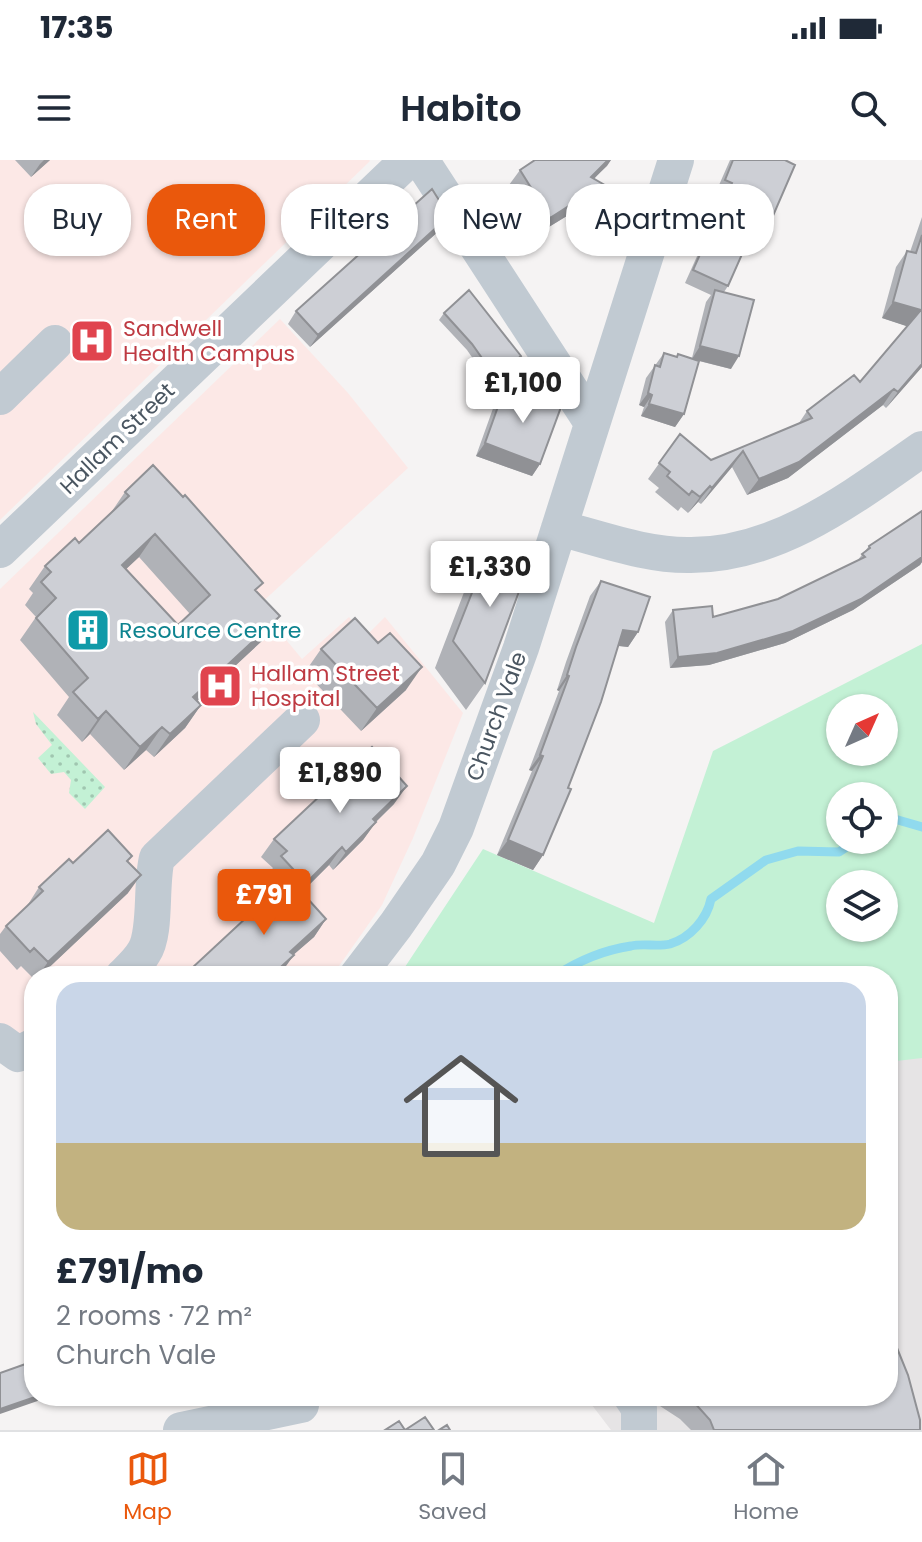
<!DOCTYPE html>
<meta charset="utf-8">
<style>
:root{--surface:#fff;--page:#f6f6f7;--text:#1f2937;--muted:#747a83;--line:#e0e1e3;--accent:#ea580c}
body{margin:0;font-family:Poppins,sans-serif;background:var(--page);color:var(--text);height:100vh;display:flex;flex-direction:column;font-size:30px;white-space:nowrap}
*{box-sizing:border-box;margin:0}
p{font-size:26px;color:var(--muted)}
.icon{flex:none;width:44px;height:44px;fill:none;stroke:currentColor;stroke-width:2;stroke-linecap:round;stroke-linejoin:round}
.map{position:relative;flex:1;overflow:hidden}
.drawer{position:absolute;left:24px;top:806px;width:874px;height:440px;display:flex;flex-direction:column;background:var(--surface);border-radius:32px;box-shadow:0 2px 6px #0004}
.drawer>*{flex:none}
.banner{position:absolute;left:24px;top:24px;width:874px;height:72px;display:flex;gap:16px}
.needle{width:52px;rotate:45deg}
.controls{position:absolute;left:826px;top:534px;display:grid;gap:16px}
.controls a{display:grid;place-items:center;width:72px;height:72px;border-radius:50%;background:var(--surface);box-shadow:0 2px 6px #0004;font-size:40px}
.price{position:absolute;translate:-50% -68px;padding:0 18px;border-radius:8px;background:#fff;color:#222;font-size:26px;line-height:52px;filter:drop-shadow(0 2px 4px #0008)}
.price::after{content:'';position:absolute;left:50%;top:48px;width:24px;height:18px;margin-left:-12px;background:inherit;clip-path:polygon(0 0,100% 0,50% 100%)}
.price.active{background:var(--accent);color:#fff}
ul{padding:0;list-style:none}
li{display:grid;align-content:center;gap:16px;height:424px;padding:0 32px}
li span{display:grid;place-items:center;height:248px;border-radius:24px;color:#555}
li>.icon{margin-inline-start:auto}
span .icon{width:144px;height:144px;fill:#fffc;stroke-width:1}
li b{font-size:34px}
.chip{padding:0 28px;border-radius:32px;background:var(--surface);box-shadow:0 2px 6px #0004;font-size:28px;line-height:72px}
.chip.active{background:var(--accent);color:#fff}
.status{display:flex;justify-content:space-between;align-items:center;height:56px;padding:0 40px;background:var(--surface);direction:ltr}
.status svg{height:22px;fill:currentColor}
header{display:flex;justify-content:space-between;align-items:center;height:104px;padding:0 32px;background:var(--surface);font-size:36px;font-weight:600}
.dock{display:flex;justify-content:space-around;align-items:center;height:112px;border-top:2px solid var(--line);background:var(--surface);font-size:22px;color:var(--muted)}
.dock a{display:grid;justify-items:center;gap:4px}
.dock .active{color:var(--accent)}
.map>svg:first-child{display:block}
.education{fill:#e6e4e5}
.medical{fill:#fce8e6}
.grass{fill:url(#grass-dots)}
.green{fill:#c3f1d5;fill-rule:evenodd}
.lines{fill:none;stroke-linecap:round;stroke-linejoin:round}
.stream{stroke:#90daee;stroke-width:9}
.minor{stroke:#c1cad2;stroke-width:36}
.wall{fill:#b0b2b7;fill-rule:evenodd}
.shaded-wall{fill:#909195}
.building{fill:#cdcfd5;stroke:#909195;stroke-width:2;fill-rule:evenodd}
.labels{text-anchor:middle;stroke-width:7;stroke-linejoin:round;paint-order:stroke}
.health-label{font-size:22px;fill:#be3a42;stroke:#fff;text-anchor:start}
.street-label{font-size:22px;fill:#4a5661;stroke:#fff}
.culture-label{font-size:22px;fill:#0d838f;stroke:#fff;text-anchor:start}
</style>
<div class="status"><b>17:35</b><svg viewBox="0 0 49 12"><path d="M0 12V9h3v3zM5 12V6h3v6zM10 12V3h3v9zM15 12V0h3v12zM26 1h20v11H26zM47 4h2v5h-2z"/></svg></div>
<header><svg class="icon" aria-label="menu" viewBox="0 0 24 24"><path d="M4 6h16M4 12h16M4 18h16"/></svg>Habito<svg class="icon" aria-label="search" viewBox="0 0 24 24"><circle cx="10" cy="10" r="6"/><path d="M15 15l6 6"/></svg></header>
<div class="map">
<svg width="922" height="1270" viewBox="0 0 922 1270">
<defs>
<pattern id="grass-dots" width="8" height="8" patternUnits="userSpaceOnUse" patternTransform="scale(2)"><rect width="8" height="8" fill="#c3f1d5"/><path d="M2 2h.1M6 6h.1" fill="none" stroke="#a0c6b0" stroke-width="1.8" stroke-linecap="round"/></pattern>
</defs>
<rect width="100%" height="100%" fill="#f5f3f3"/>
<path class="education" d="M 913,898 L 922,898 L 922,1270 L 611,1270 L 585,1236 L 888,1236 L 888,902 Z"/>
<path class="medical" d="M 0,0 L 369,0 L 370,1 L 0,360 Z
M 280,159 L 348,233 L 408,308 L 258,446 L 302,499 L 349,457 L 366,476 L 385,457 L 463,553 L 413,678 L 382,745 L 332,816 L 34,816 L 34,918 L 0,865 L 0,429 Z"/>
<path class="grass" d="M 33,552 L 105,627 L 85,649 L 69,633 L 71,620 L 64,612 L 51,614 L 38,598 L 52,585 L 36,564 Z"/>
<path class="green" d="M 922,484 L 922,898 L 888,902 L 888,816 L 399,816 L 483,689 L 654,763 L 713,591 ZM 840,548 L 884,548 L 884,592 L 840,592 ZM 840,636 L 884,636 L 884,680 L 840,680 ZM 840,724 L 884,724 L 884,768 L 840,768 Z"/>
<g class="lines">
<path class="stream" d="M 884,663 L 891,658 L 922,667
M 555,816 C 578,801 604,790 631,786 C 643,783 658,787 670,784 C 690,778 707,759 711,739 L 766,700 L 798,691 L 839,692 L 857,680"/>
<path class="minor" d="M 421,0 L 592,263
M 0,237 L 55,183
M 559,368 C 602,379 647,396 691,395 C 779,395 853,337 922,289
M 0,390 L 408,0
M 123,816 C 130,809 139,801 144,792 C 157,772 150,725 157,698 L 302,560
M 357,816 L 396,765 L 438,704 L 456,668 L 521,488 L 676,0
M 0,881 L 18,894 L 34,886
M 631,1236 L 639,1248 L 639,1270
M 181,1270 L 301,1245"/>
</g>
<path class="wall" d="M 15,0 L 50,0 L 31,17 Z
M 535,0 L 611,0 L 594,19 L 593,40 L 539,73 L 509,25 L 520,10 Z
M 730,0 L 785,0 L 766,72 L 758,84 L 748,80 L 728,126 L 724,132 L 731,209 L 699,201 L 684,254 L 675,267 L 641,256 L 644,247 L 639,245 L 646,218 L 664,193 L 676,197 L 678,194 L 692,198 L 706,142 L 711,135 L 685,123 L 724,36 L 716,32 Z
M 449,56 L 441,69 L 310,187 L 288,164 L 296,151 Z
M 922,57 L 922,207 L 886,248 L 883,245 L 788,318 L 747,335 L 732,307 L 701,344 L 698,342 L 688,353 L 681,347 L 678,351 L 655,332 L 659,328 L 648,319 L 680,274 L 711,300 L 799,263 L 807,251 L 860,222 L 907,166 L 882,158 L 896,107 L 907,91 L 910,92 Z
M 444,153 L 521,196 L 516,203 L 491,225 L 467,190 L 439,160 Z
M 505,227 L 540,304 L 532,316 L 476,296 L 496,240 Z
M 125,332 L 257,432 L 264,479 L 197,541 L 201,545 L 185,568 L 154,597 L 146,590 L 124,610 L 90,574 L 82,582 L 57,555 L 69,537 L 20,480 L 36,457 L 25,445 L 33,433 L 29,429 L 45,406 L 79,383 L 110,354 ZM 139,397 L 190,454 L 178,465 L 126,409 Z
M 922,351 L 922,402 L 920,405 L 853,450 L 785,483 L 709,505 L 670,508 L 665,462 L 673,450 L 713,457 L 778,439 L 857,401 L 869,386 Z
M 490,387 L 485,523 L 466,550 L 435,508 L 471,414 Z
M 601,421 L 638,472 L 628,487 L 618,486 L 543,695 L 533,710 L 497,695 L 532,611 L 529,610 L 559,531 L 557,530 L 566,502 L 590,436 Z
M 378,483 L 406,530 L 361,571 L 305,512 L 321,489 Z
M 394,644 L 376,662 L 363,680 L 333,710 L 329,705 L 302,732 L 326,759 L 314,777 L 293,795 L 278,816 L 186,816 L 192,808 L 280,727 L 268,714 L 273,708 L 261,697 L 274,679 Z
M 128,702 L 128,733 L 40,816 L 34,816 L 34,819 L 21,806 L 17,810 L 0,791 L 0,774 L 6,766 L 27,746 L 39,727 L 73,703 Z
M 657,1236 L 888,1236 L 920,1270 L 691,1270 L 680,1259 L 660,1246 Z"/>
<path class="shaded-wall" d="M 44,0 L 50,0 L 31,17 L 40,4 Z
M 608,0 L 611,0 L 607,6 L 580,32 L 591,17 Z
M 603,24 L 593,40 L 539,73 L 550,58 Z
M 449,56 L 441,69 L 310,187 L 318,175 Z
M 754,67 L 766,72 L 758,84 L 746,79 Z
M 893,142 L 921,150 L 909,167 L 882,158 Z
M 700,186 L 739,196 L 731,209 L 692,199 Z
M 521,196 L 516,203 L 491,225 L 496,218 Z
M 922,204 L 922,207 L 886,248 L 898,232 Z
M 894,229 L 883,245 L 788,318 L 747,335 L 759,319 Z
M 648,233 L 652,235 L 644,247 L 639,245 Z
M 649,244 L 684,254 L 675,267 L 641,256 Z
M 485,283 L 540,304 L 532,316 L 476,296 Z
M 743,291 L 732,307 L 701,344 L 712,328 Z
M 710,326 L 698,342 L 688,353 L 700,337 Z
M 155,374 L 139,397 L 106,428 L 122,405 Z
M 922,394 L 922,402 L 920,405 L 853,450 L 785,483 L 709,505 L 670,508 L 678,497 Z
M 280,456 L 264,479 L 177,560 L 193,537 Z
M 623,470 L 638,472 L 628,487 L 612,485 Z
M 422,507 L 406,530 L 361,571 L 377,548 Z
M 567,515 L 569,516 L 559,531 L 557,530 Z
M 201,545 L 185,568 L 154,597 L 170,574 Z
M 106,551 L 90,574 L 82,582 L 98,559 Z
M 162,567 L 146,590 L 124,610 L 140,587 Z
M 540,595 L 543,596 L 532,611 L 529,610 Z
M 407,626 L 394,644 L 360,677 L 373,659 Z
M 376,662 L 363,680 L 333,710 L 346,692 Z
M 508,680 L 543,695 L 533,710 L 497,695 Z
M 342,687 L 329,705 L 293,741 L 306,723 Z
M 141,715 L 128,733 L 40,816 L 38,816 L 48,802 Z
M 326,759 L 314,777 L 277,809 L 290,792 Z
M 294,795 L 281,813 L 278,816 L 271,816 Z
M 38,1236 L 52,1236 L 0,1254 L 0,1249 Z"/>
<path class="building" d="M 535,0 L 608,0 L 591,17 L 603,24 L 550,58 L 520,10 Z
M 733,0 L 785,0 L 795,5 L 766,72 L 754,67 L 728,126 L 693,110 L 732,23 L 725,20 Z
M 432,29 L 449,56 L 318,175 L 296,151 Z
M 922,75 L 922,204 L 898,232 L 894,229 L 799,302 L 759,319 L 743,291 L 712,328 L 710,326 L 700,337 L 692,331 L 689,335 L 667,316 L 670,312 L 659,303 L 680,274 L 711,300 L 812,258 L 807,251 L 854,215 L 860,222 L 921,150 L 893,142 L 907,91 L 916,93 Z
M 469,130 L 521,196 L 496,218 L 472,184 L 444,153 Z
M 715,130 L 754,140 L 739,196 L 700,186 Z
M 664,193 L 677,197 L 678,194 L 699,201 L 684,254 L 649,244 L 652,235 L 648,233 L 655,205 L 660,207 Z
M 505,227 L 561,247 L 540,304 L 485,283 Z
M 153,305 L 183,337 L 185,335 L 263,423 L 255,430 L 280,456 L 193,537 L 201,545 L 170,574 L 162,567 L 140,587 L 106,551 L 98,559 L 73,532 L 88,518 L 36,458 L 56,438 L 41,422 L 51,412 L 45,406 L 75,378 L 79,383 L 129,336 L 125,332 ZM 155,374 L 210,435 L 178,465 L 122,405 Z
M 922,351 L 922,397 L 861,439 L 793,471 L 717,493 L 678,497 L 673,450 L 712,446 L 713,457 L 778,439 L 865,397 L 862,394 L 870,388 L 869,386 Z
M 490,387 L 530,402 L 485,523 L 453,481 Z
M 601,421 L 650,437 L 638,472 L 623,470 L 601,542 L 568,628 L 571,629 L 543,695 L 508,680 L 543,596 L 540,595 L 569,516 L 567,515 L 576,487 Z
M 355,458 L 378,483 L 390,473 L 422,507 L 377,548 L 321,489 Z
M 372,587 L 407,626 L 373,659 L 376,662 L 346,692 L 342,687 L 306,723 L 281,696 L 287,691 L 274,679 Z
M 108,670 L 132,696 L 127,701 L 141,715 L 48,802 L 34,788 L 30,792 L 6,766 L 43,731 L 39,727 L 69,699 L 73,703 Z
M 289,718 L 326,759 L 290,792 L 294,795 L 271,816 L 199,816 L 192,808 Z
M 888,1171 L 895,1183 L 908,1215 L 920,1260 L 920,1270 L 714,1270 L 710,1260 L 693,1241 L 685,1236 L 888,1236 Z
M 34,1201 L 34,1236 L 38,1236 L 0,1249 L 0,1213 Z
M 425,1257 L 434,1270 L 385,1270 L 399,1261 L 405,1270 Z
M 447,1265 L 450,1270 L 439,1270 Z"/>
<defs>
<g id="hospital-square" transform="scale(2.3)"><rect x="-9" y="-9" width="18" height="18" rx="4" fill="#e0444e" stroke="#fff"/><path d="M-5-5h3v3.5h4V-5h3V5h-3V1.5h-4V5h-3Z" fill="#fff"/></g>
<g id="building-square" transform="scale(2.3)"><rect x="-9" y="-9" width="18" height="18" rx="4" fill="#0f9aa8" stroke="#fff"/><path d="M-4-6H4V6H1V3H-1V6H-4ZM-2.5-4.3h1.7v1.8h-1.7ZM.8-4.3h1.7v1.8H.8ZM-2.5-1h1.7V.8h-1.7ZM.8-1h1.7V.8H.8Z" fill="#fff"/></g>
</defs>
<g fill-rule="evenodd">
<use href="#hospital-square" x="92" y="181"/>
<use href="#building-square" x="88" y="470"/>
<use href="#hospital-square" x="220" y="526"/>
</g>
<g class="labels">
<g class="health-label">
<text x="123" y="176">Sandwell<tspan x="123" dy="25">Health Campus</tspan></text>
<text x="251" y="521">Hallam Street<tspan x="251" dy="25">Hospital</tspan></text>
</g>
<g class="street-label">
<text transform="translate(117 278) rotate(-44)" y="8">Hallam Street</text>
<text transform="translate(496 556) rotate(-70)" y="8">Church Vale</text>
</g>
<g class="culture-label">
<text x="119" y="478">Resource Centre</text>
</g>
</g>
</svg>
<div class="controls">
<a><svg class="needle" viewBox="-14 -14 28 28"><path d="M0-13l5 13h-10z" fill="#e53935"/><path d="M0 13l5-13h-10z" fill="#747a83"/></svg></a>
<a><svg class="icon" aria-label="locate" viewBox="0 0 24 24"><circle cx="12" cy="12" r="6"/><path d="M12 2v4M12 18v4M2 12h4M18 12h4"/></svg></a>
<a><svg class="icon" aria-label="layers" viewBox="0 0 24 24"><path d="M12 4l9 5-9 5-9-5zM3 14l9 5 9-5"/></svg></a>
</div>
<b class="price" style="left:523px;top:265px">£1,100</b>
<b class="price" style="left:490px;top:449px">£1,330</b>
<b class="price" style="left:340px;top:655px">£1,890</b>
<b class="price active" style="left:264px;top:777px">£791</b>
<div class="banner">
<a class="chip">Buy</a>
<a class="chip active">Rent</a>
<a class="chip">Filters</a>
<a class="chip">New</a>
<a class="chip">Apartment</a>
</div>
<section class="drawer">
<ul>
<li><span style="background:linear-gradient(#c9d6e8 65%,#c2b280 0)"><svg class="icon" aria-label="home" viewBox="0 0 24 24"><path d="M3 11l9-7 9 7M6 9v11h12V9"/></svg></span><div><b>£791/mo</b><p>2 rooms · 72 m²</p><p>Church Vale</p></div></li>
</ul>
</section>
</div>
<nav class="dock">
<a class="active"><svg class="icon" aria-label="map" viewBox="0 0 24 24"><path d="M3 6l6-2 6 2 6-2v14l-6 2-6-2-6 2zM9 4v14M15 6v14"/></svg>Map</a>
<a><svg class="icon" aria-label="saved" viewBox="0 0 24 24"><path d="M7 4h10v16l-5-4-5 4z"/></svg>Saved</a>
<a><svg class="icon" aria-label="home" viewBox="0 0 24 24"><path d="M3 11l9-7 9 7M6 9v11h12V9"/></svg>Home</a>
</nav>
